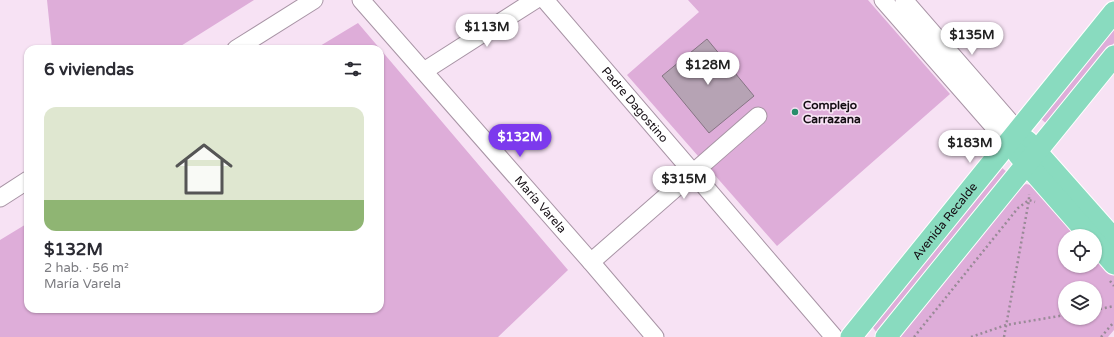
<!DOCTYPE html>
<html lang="es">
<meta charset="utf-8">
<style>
:root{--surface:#fff;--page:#f7f7f7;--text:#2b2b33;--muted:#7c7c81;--accent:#7c3aed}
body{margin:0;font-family:"Varela Round",sans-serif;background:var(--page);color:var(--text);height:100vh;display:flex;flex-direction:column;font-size:15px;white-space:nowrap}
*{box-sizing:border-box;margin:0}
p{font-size:13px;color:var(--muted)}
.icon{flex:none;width:22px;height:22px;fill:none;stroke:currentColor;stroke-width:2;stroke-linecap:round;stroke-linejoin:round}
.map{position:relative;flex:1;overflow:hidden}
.panel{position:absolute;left:24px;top:45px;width:360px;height:268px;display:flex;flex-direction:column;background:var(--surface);border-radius:12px;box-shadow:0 1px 3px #0004}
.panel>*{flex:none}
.buttons{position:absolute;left:1058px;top:229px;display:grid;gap:8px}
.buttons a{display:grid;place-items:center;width:44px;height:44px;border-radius:50%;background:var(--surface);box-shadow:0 1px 3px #0004;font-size:20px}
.price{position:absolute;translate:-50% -34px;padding:0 9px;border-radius:14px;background:#fff;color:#222;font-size:13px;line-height:26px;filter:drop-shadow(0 1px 2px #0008)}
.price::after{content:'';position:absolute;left:50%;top:24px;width:12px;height:9px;margin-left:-6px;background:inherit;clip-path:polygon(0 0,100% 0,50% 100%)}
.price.on{background:var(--accent);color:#fff}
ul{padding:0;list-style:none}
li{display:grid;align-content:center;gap:8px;height:212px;padding:0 20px}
li span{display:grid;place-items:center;height:124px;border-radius:12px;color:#555}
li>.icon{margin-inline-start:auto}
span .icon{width:72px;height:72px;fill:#fffc;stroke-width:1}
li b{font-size:17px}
h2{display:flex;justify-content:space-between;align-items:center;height:48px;padding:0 20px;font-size:17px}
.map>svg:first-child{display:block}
.green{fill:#deadd9;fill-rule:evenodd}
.building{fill:#b6a3b4;stroke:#867484}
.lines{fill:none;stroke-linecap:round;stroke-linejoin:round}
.minor-casing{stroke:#a894a5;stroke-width:19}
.major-casing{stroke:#fff;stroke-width:23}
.path{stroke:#998a97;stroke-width:2.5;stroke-dasharray:2 3;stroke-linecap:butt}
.minor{stroke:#fff;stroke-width:17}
.major{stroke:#89dbbf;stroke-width:21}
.poi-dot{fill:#278e6b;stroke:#f7e2f4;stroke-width:1.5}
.labels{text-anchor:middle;stroke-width:3.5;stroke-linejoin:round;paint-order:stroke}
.street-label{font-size:12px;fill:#140d13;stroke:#f7e2f4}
.poi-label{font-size:12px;font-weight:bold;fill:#140d13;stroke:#f7e2f4;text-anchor:start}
</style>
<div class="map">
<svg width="1114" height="337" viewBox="0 0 1114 337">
<rect width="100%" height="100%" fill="#f7e2f4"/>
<path class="green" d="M 47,0 L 254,0 L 176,49 L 52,49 Z
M 688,0 L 868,0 L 950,94 L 777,246 L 627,75 L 699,12 Z
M 358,23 L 568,270 L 498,337 L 0,337 L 0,240 L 28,223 L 28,309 L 380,309 L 380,49 L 315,49 Z
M 1114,26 L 1114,43 L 1048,125 L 1040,118 Z
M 1001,167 L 1008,173 L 877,333 L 871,325 Z
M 1026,184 L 1036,186 L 1081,236 L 1065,236 L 1065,266 L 1095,266 L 1095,252 L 1114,274 L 1114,330 L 1108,337 L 899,337 L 1017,189 ZM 1065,288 L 1095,288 L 1095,318 L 1065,318 Z"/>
<path class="building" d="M 707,39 L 754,96 L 709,133 L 662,76 Z"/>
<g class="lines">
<g class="minor-casing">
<g id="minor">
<path id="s1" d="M 361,0 L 591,262 L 655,337"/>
<path id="s2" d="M 545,0 L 834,337"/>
<path d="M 883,0 L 1008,143"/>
<path d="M 904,0 L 1018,131"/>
<path d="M 236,49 L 314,0"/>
<path d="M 424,71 L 535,0"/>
<path d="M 0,198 L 28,180"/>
<path d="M 591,262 L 758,116"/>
</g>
</g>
<g class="major-casing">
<g id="major">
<path d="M 1027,141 L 1114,239"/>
<path d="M 1018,154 L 1090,236"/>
<path d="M 1095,242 L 1114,264"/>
<path id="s3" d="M 851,337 L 1114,12"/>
<path d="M 886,337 L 1114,56"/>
</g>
</g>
<path class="path" d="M 1110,281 L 1114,286
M 1095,310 L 1114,306
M 914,337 L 1018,208 L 1029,200 L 1035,202
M 971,337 L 1006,325 L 1065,315
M 1004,337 L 1029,200 L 1029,194
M 1101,337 L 1114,322"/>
<use href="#minor" class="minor"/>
<use href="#major" class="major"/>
</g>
<circle class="poi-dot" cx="795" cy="112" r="4"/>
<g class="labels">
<g class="street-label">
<text dy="4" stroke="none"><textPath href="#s2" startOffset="138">Padre Dagostino</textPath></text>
<text dy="4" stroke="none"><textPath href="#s1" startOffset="272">María Varela</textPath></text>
<text dy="4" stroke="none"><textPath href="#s3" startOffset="149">Avenida Recalde</textPath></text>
</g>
<g class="poi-label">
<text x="803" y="109">Complejo<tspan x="803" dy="14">Carrazana</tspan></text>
</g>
</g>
</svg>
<div class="buttons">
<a><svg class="icon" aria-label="locate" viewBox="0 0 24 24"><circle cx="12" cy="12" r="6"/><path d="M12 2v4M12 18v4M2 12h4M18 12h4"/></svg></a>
<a><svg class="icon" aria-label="layers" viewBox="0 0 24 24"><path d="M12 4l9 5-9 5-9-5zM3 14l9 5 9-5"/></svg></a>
</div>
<b class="price" style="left:487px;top:48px">$113M</b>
<b class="price" style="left:972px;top:56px">$135M</b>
<b class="price" style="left:708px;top:86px">$128M</b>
<b class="price on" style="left:520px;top:158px">$132M</b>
<b class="price" style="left:970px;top:164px">$183M</b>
<b class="price" style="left:684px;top:200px">$315M</b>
<section class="panel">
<h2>6 viviendas<svg class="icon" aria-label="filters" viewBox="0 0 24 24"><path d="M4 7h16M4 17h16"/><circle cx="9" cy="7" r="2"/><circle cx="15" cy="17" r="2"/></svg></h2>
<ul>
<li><span style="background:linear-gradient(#dfe7d0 75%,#8fb573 0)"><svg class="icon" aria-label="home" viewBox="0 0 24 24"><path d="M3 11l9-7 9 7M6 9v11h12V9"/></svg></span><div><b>$132M</b><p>2 hab. · 56 m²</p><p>María Varela</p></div></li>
</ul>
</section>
</div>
